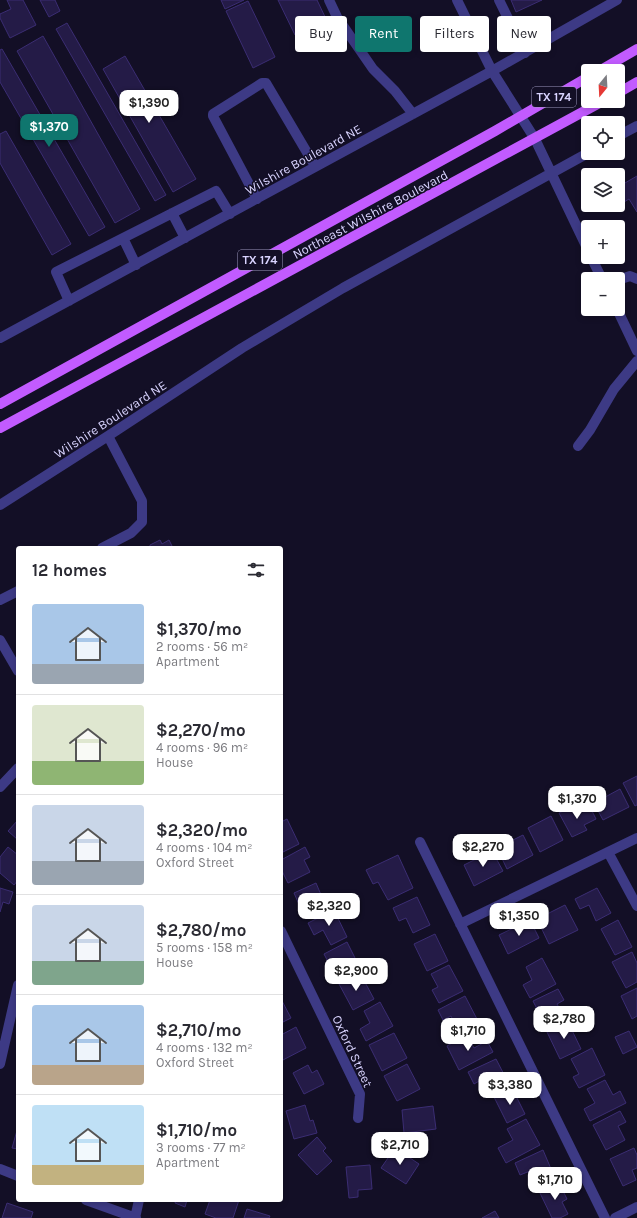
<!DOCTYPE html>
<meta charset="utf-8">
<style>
:root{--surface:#fff;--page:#f7f7f7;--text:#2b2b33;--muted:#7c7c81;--line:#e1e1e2;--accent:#0f766e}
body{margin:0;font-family:Karla,sans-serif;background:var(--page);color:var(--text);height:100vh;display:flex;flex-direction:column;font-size:15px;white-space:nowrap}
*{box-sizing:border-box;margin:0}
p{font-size:13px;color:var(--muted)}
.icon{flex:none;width:22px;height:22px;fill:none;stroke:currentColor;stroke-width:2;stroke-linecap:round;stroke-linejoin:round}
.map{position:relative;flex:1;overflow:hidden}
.panel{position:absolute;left:16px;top:546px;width:267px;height:656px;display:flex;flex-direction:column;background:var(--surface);border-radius:4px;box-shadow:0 2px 6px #0003}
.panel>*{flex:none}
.guide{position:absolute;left:295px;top:16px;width:282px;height:36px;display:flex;gap:8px}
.needle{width:26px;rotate:198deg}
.buttons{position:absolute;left:581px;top:64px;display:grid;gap:8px}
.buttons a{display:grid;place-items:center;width:44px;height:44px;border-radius:4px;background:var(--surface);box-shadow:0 2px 6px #0003;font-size:20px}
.price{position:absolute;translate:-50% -34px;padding:0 9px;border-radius:8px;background:#fff;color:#222;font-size:13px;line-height:26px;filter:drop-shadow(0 1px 2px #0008)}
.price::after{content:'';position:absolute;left:50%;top:24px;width:12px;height:9px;margin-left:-6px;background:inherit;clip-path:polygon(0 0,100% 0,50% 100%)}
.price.current{background:var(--accent);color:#fff}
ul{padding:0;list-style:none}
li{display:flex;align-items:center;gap:12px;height:100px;padding:0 16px}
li+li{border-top:1px solid var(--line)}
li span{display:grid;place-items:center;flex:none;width:112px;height:80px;border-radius:4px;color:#555}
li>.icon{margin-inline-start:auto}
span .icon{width:48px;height:48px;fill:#fffc;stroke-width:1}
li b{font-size:17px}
h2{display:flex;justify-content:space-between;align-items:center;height:48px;padding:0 16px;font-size:17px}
.tag{padding:0 14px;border-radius:4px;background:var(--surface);box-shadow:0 2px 6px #0003;font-size:14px;line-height:36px}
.tag.current{background:var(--accent);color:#fff}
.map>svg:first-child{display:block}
.building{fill:#241b47;stroke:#3b2d73}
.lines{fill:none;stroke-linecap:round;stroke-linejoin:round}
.minor{stroke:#3d3a85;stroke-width:10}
.major{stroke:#c25bff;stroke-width:10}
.labels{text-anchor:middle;stroke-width:3;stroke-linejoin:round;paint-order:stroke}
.shield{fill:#130f26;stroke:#9e99be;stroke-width:1}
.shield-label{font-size:12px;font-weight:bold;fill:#d9d4ff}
.street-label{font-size:13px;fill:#d9d4ff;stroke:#130f26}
</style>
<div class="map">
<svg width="637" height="1218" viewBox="0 0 637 1218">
<rect width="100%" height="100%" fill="#130f26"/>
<path class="building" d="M 7,0 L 23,0 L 36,25 L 10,38 L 0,18 L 0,14 L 11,9 Z
M 40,0 L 55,0 L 60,11 L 49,17 Z
M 221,0 L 244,0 L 225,9 Z
M 278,0 L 317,0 L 326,19 L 295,35 Z
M 511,0 L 542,0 L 516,12 Z
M 248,1 L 275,57 L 253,68 L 226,11 Z
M 67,23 L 166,195 L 155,201 L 56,29 Z
M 43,36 L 140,209 L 115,223 L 17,51 Z
M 2,49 L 105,227 L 89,236 L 0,82 L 0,50 Z
M 125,56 L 196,179 L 173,192 L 103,69 Z
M 6,131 L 71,244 L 52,255 L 0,163 L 0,134 Z
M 637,176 L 637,212 L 629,199 L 614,208 L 613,205 L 618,205 L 618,187 Z
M 160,540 L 162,544 L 169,540 L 173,548 L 150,548 L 150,545 Z
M 637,776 L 637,805 L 635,806 L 623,783 Z
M 620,789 L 629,807 L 603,820 L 594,803 Z
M 589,805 L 596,819 L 584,825 L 587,830 L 572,837 L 559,813 L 574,806 L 577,812 Z
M 551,816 L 563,840 L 540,852 L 528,828 Z
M 287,819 L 299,844 L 281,853 L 281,822 Z
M 18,820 L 18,840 L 8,831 Z
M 523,835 L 533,855 L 507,869 L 497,848 Z
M 8,847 L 18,855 L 18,880 L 14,885 L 0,873 L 0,857 Z
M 305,847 L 310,857 L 304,860 L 310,872 L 288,883 L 281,869 L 281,860 Z
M 492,851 L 503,871 L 474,886 L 464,865 Z
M 398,855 L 413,888 L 388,900 L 378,882 L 373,884 L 366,870 Z
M 316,883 L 327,909 L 305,918 L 294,893 Z
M 0,888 L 13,892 L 9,904 L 3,902 L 0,912 Z
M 597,888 L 611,913 L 596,921 L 589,905 L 580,909 L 575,899 Z
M 417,897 L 430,925 L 413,933 L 406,918 L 399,921 L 393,908 Z
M 565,905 L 578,930 L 549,944 L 537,919 Z
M 334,910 L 347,937 L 331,945 L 323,930 L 314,935 L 308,923 Z
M 530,920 L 539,938 L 508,954 L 499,935 Z
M 618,920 L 632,947 L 615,955 L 601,929 Z
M 435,934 L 448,961 L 427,971 L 414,944 Z
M 347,942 L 360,968 L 337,979 L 324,954 Z
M 632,952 L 637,963 L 637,982 L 626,988 L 612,962 Z
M 542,958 L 556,984 L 530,998 L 523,985 L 532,980 L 526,967 Z
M 449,965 L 463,991 L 439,1003 L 432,990 L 438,987 L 431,974 Z
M 360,973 L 374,999 L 353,1010 L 339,984 Z
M 637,988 L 637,1016 L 632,1019 L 621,996 Z
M 558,989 L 564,1000 L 557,1004 L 565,1018 L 546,1027 L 533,1001 Z
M 465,996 L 478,1021 L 458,1031 L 451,1016 L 443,1020 L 438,1010 Z
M 281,999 L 291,1018 L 281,1023 Z
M 380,1002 L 393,1026 L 366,1041 L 360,1029 L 370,1023 L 364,1011 Z
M 568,1022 L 581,1049 L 560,1059 L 547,1032 Z
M 296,1027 L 306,1048 L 281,1061 L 281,1035 Z
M 629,1031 L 637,1047 L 623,1054 L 615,1037 Z
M 394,1033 L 407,1058 L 382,1071 L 369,1045 Z
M 467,1035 L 474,1048 L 487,1041 L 493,1052 L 459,1070 L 447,1046 Z
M 592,1048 L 605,1075 L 579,1088 L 573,1077 L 579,1074 L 571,1059 Z
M 496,1059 L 509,1084 L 488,1094 L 481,1080 L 474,1084 L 468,1072 Z
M 407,1064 L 420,1089 L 397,1101 L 384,1076 Z
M 308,1065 L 312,1073 L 317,1070 L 324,1084 L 304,1094 L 293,1073 Z
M 605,1080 L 613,1095 L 620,1091 L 626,1103 L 590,1121 L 584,1109 L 595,1103 L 587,1089 Z
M 512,1088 L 525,1114 L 507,1123 L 494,1097 Z
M 305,1105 L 310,1121 L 313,1120 L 317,1133 L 294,1139 L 286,1111 Z
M 433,1106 L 436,1129 L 404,1133 L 402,1110 Z
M 620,1111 L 626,1122 L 618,1126 L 625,1140 L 606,1150 L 593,1125 Z
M 526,1119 L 540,1145 L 506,1163 L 498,1148 L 513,1140 L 507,1129 Z
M 18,1127 L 18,1149 L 12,1148 Z
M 317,1137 L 326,1148 L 323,1151 L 332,1161 L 317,1175 L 298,1155 Z
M 395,1148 L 419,1164 L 406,1184 L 381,1168 Z
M 634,1148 L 637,1155 L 637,1168 L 632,1170 L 636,1180 L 623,1186 L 610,1159 Z
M 543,1150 L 554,1176 L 536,1185 L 530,1171 L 520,1175 L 515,1163 Z
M 370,1165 L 372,1189 L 358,1190 L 358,1197 L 349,1198 L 346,1167 Z
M 559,1183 L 567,1199 L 562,1202 L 568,1214 L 560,1218 L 552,1218 L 540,1193 Z
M 176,1200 L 187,1200 L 185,1207 L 175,1203 Z
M 210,1200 L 239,1200 L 233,1218 L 216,1218 L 205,1214 Z
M 7,1203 L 33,1212 L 31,1218 L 2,1218 Z
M 247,1209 L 270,1216 L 269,1218 L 244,1218 Z
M 495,1211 L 499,1218 L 482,1218 Z"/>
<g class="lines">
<path class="minor" d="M 329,0 L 337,17 L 373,69 L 395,91 L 413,114
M 457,0 L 492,71 L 535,139 L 588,250
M 499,0 L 525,53
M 618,136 L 637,126
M 257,199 L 213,116 L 213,114 L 262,83 L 266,83 L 315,166
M 172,213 L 185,238
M 123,238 L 136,265
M 591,257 L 602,279
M 618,280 L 630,276 L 637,279
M 69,301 L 56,272 L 216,191 L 230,214
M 617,309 L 637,351
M 0,338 L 492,71 L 617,0
M 578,446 L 590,430 L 614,389 L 637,361
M 0,505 L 108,436 L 242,348 L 343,288 L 588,153
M 102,548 L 131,533 L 142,522 L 142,501 L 108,436
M 0,600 L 18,591
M 0,640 L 18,671
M 0,787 L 18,768
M 420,842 L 605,1218
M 608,852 L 637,906
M 460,924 L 637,838
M 281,931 L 360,1094 L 358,1118
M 0,1064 L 18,985
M 0,1169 L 18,1176
M 86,1200 L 136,1218
M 135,1218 L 139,1200
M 615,1218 L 637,1207"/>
<path class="major" d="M 599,71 L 637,49
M 618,93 L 637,82
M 0,404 L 495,131 L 588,77
M 0,428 L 603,101"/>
</g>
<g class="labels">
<g class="shield">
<rect x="532" y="87" width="44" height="20" rx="3"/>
<rect x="238" y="250" width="44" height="20" rx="3"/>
</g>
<g class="shield-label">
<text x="554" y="101">TX 174</text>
<text x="260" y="264">TX 174</text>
</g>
<g class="street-label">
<text transform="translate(303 159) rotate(-29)" y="5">Wilshire Boulevard NE</text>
<text transform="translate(370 214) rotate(-28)" y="5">Northeast Wilshire Boulevard</text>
<text transform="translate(110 419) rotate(-33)" y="5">Wilshire Boulevard NE</text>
<text transform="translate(353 1051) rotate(65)" y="5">Oxford Street</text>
</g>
</g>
</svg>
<div class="buttons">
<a><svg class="needle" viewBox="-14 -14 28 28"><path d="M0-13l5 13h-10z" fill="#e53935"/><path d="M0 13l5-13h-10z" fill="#7c7c81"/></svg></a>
<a><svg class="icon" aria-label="locate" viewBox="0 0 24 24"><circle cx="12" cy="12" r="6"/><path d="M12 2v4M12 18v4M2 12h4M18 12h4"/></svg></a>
<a><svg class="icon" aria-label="layers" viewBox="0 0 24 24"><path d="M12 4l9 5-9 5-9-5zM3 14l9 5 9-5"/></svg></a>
<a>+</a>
<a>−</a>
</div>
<b class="price" style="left:149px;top:124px">$1,390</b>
<b class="price current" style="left:49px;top:148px">$1,370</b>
<b class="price" style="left:577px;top:820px">$1,370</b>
<b class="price" style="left:483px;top:868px">$2,270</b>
<b class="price" style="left:329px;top:927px">$2,320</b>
<b class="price" style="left:519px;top:937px">$1,350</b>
<b class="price" style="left:356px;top:992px">$2,900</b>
<b class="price" style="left:564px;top:1040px">$2,780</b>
<b class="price" style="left:468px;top:1052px">$1,710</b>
<b class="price" style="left:510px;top:1106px">$3,380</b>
<b class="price" style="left:400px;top:1166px">$2,710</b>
<b class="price" style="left:555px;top:1201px">$1,710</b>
<div class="guide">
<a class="tag">Buy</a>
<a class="tag current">Rent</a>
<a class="tag">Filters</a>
<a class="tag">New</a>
</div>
<section class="panel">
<h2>12 homes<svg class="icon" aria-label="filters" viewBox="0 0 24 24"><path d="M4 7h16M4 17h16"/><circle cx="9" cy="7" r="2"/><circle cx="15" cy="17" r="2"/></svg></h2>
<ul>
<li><span style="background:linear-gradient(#a9c7e8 75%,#9aa5b1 0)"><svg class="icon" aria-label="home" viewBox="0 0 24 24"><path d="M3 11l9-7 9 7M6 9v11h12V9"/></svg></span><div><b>$1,370/mo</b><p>2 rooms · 56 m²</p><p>Apartment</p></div></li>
<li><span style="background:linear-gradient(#dfe7d0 70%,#8fb573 0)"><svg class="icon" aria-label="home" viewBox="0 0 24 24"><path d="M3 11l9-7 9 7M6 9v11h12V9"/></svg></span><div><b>$2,270/mo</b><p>4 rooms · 96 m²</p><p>House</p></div></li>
<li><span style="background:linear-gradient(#c9d6e8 70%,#9aa5b1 0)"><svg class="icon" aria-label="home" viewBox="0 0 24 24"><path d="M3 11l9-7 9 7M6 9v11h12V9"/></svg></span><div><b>$2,320/mo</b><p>4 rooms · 104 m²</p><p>Oxford Street</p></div></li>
<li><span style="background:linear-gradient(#c9d6e8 70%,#7fa58c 0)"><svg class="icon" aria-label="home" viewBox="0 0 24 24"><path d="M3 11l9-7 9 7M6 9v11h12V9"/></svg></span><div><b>$2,780/mo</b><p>5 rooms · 158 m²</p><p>House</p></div></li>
<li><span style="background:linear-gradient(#a9c7e8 75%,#b9a48a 0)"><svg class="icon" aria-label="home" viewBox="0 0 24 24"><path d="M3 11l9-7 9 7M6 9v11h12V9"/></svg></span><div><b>$2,710/mo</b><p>4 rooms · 132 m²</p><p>Oxford Street</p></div></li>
<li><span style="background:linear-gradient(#bfe0f5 75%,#c2b280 0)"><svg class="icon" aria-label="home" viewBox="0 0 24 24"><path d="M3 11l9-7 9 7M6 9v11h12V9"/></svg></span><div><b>$1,710/mo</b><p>3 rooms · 77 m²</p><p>Apartment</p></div></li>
</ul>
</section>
</div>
